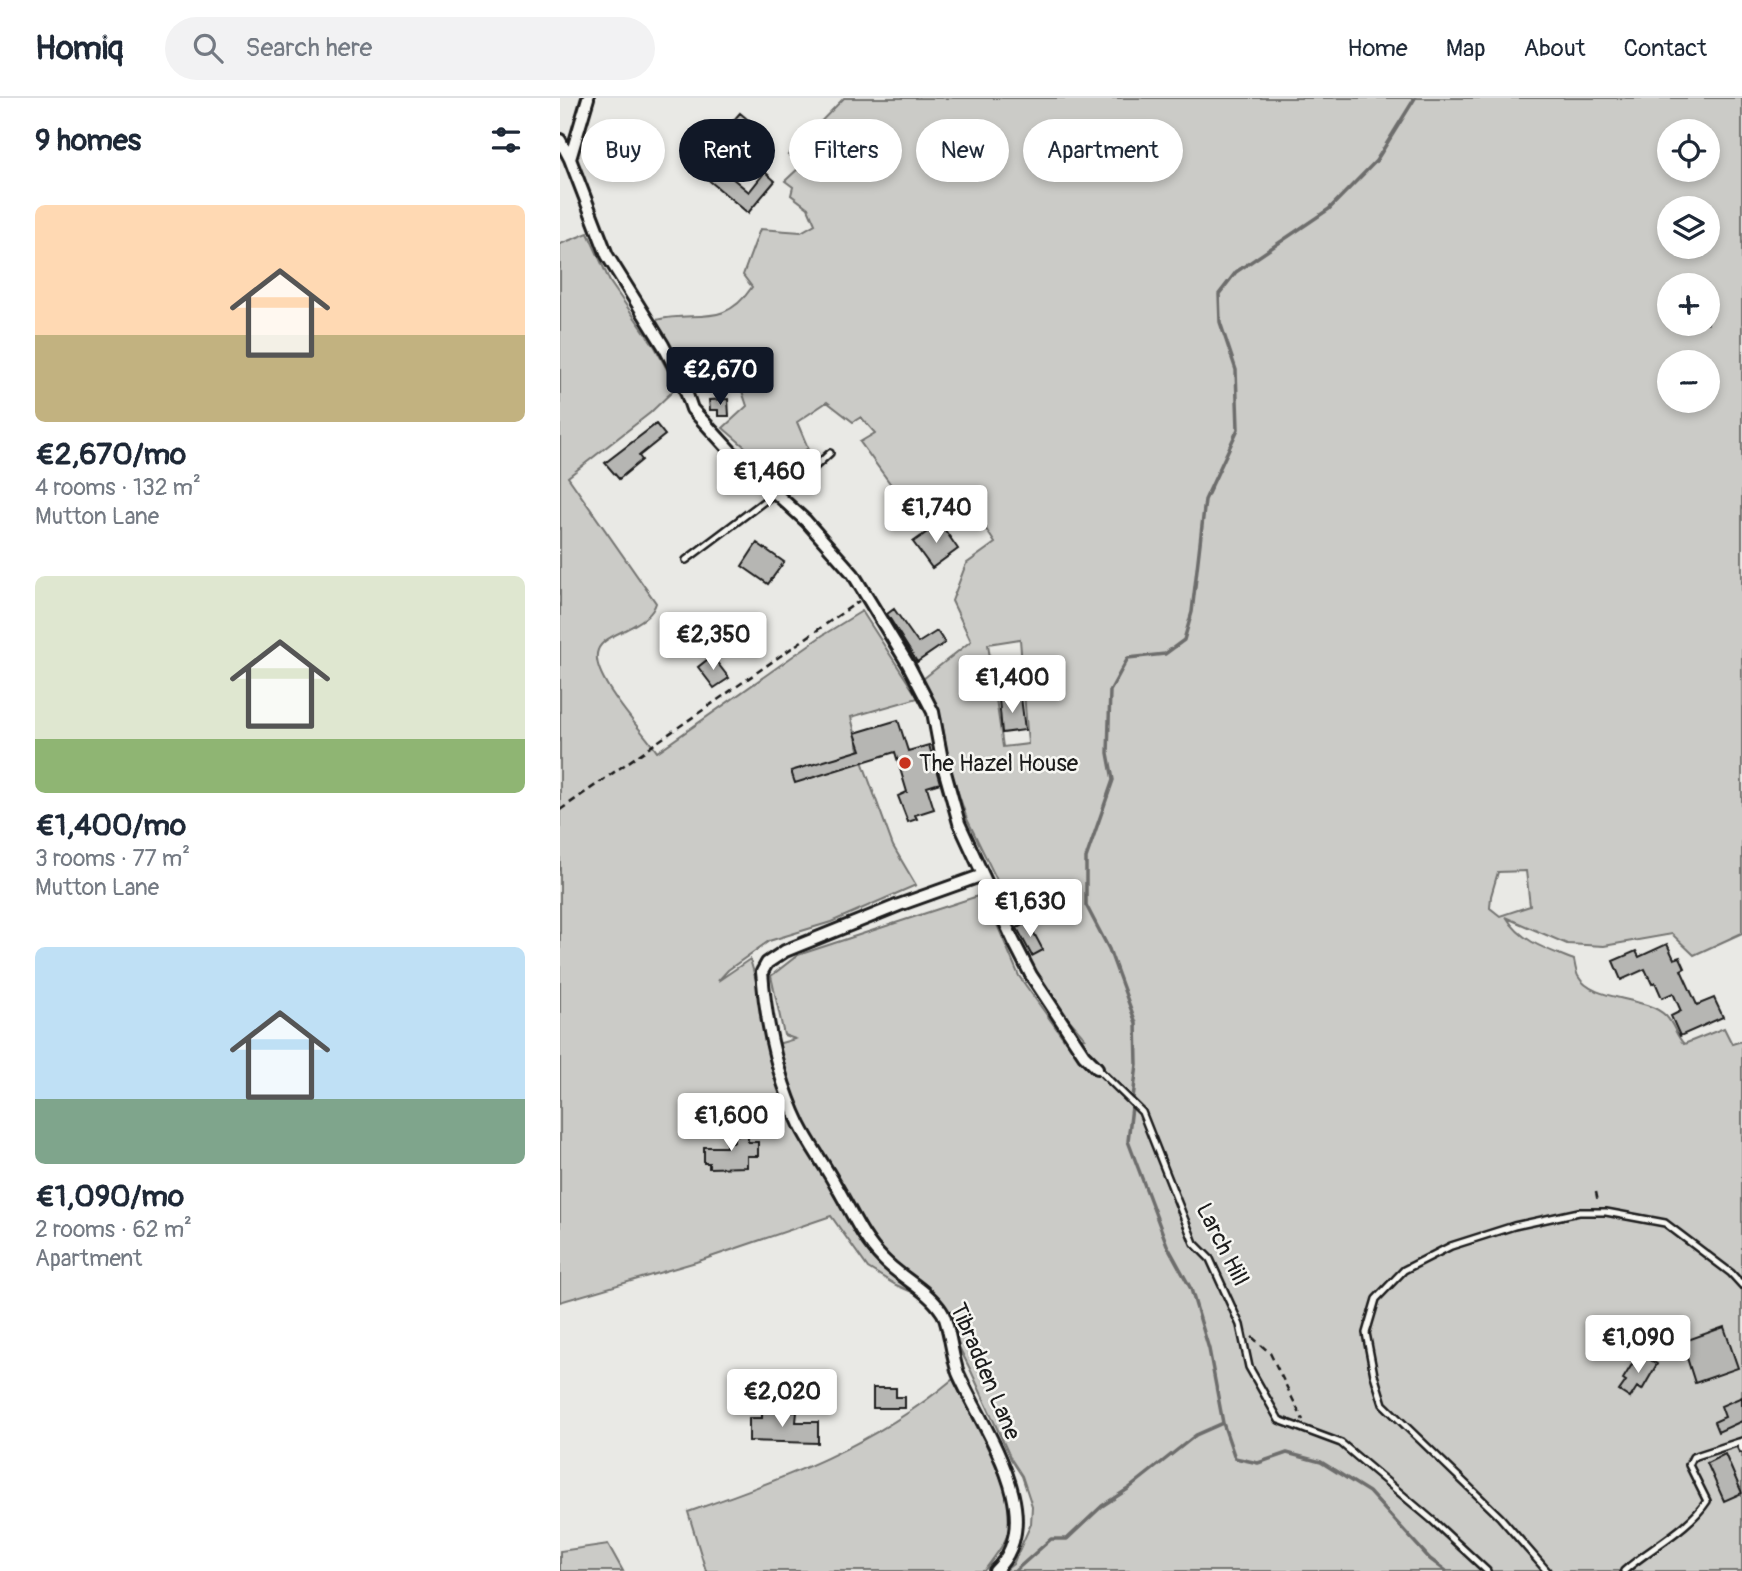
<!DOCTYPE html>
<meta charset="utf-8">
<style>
:root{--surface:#fff;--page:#f2f2f3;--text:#1f2937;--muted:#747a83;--line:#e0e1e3;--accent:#111827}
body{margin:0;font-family:Pangolin,sans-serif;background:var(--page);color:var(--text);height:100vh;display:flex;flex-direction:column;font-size:26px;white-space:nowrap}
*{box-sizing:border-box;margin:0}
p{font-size:23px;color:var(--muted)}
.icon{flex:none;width:38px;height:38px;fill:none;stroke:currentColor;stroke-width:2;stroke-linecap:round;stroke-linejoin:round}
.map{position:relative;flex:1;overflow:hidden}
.details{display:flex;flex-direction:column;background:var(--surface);width:560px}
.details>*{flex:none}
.guide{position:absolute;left:21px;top:21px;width:665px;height:63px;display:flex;gap:14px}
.fabs{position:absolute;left:1097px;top:21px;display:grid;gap:14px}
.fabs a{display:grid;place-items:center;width:63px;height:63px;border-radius:50%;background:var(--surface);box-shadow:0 4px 10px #0003;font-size:35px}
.price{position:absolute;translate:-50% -60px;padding:0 16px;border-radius:7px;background:#fff;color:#222;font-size:23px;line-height:46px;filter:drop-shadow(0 2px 4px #0008)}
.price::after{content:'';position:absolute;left:50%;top:42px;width:21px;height:16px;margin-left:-10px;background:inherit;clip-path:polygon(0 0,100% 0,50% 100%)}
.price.on{background:var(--accent);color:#fff}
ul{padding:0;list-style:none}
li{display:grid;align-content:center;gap:14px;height:371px;padding:0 35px}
li span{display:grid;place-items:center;height:217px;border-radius:10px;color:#555}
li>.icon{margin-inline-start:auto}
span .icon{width:126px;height:126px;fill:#fffc;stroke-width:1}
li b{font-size:30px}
h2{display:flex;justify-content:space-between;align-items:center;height:84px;padding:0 35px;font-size:30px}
.pill{padding:0 24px;border-radius:32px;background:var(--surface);box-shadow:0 4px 10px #0003;font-size:24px;line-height:63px}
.pill.on{background:var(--accent);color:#fff}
header{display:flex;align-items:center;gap:42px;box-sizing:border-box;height:98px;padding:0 35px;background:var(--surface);border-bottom:2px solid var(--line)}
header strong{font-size:33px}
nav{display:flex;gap:38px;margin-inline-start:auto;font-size:24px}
.search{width:490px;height:63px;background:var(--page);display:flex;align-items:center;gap:18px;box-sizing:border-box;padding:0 24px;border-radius:38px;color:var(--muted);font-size:26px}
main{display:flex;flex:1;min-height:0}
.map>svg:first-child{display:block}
.green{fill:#cbcbc7;stroke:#747472;stroke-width:2;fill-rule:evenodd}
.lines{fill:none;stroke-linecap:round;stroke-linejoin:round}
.stream{stroke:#6d6d6c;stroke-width:3.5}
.building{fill:#b6b6b3;stroke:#1c1c1c;stroke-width:2}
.service-casing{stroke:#1c1c1c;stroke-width:10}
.minor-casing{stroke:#1c1c1c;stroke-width:16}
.path{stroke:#1c1c1c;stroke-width:2.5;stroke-dasharray:7 5;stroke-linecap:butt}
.service{stroke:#f6f6f2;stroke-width:5}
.minor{stroke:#f6f6f2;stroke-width:10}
.poi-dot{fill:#c8321e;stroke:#f6f6f2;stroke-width:2.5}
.labels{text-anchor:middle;stroke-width:5;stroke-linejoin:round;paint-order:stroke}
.poi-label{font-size:23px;fill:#1c1c1c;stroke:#f6f6f2;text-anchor:start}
.street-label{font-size:23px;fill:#1c1c1c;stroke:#f6f6f2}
</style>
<header>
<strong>Homiq</strong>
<div class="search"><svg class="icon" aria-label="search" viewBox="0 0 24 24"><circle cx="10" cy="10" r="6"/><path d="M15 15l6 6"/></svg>Search here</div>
<nav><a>Home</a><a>Map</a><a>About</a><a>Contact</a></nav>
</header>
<main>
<section class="details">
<h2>9 homes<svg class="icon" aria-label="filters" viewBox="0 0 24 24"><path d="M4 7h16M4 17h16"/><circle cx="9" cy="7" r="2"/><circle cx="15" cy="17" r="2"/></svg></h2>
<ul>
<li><span style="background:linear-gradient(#ffd9b3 60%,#c2b280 0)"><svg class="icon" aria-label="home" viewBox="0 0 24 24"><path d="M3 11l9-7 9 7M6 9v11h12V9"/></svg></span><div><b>€2,670/mo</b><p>4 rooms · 132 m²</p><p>Mutton Lane</p></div></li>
<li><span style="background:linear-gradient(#dfe7d0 75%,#8fb573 0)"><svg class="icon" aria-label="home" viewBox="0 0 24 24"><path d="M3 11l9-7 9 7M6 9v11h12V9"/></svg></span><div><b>€1,400/mo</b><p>3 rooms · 77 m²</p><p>Mutton Lane</p></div></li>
<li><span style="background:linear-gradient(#bfe0f5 70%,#7fa58c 0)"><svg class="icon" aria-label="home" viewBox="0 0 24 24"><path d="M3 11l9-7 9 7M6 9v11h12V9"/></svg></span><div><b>€1,090/mo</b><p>2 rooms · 62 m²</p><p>Apartment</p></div></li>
</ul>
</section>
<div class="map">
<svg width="1182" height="1473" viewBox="0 0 1182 1473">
<rect width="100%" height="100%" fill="#e9e9e5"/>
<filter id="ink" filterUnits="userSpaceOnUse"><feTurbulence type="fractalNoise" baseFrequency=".0143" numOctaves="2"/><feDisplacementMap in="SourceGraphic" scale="14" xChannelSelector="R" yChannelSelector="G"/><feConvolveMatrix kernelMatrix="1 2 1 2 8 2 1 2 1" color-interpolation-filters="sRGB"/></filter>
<g filter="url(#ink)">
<path class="green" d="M 284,0 L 1182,0 L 1182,835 L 1134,857 L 1112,836 L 1044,848 L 1007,846 L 947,820 C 961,844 989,852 1014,862 C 1015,867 1016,874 1018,878 C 1032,904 1085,897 1106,918 C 1114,926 1116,938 1124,946 L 1164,930 L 1172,946 L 1182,943 L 1182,1473 L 444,1473 L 453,1466 L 471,1426 L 472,1408 L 462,1378 L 451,1361 L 411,1273 L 377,1205 L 336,1187 L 308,1170 L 271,1118 L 136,1164 L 0,1204 L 0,146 L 28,135 L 50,184 L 95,249 L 108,273 L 115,291 L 90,315 L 8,379 L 96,505 C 92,518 81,523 69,530 C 60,535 42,541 38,552 C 28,576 83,633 97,654 L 263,537 L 302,513 L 358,600 L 291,619 L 302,663 L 333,748 L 356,787 L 271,824 L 209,843 L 168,872 L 158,883 L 190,861 L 214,947 L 235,941 L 224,937 L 211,878 L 238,857 L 424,796 L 459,878 L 504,941 L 525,940 L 489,898 L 453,837 L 436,780 L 407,721 L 390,670 L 381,619 L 363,581 L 411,543 L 392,503 L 406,466 L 435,445 L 403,396 L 359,425 L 300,344 L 315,335 L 301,319 L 293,324 L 267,304 L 237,324 L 248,350 L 215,375 L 163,330 L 187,308 L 182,293 L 134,290 L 96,222 C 136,212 164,231 192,189 L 183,177 L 200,131 L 241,134 L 255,126 L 248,110 L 231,97 L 233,89 L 225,83 L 242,67 L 228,57 ZM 1110,33 L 1148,33 L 1148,72 L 1110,72 ZM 1110,110 L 1148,110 L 1148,149 L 1110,149 ZM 1110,187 L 1148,187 L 1148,226 L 1110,226 ZM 1110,264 L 1148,264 L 1148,303 L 1110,303 ZM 460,541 L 468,646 L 443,649 L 428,546 ZM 966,773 L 970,808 L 940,818 L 930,810 L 931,798 L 938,774 Z
M 393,1281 C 409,1316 451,1385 451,1421 C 451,1440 435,1458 424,1473 L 146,1473 L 128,1414 C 226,1380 313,1348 393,1281 Z
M 48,1446 L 63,1473 L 0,1473 L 0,1453 Z"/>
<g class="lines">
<path class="stream" d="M 855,0 L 816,63 L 769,111 L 676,174 L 659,196 L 660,224 L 676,272 L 678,331 L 645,402 L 632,514 L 624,542 L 605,556 L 568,560 L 550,593 L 548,655 L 553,682 L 526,760 L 526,807 L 549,851 L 576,925 L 577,966 L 568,1043 L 607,1147 L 631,1191 L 649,1251 L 663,1325 L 675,1360 L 698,1365 L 727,1355 L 761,1364 L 809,1394 L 870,1461 L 886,1473
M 455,1473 L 491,1441 L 507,1441 L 542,1408 L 568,1391 L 636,1337 L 663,1325"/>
</g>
<path class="building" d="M 180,15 L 192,25 L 154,65 L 189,94 L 205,74 L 215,83 L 188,115 L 133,69 Z
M 168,301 L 169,318 L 158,318 L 158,312 L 150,312 L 149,302 Z
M 96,326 L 105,337 L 79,358 L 82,362 L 59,381 L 45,365 Z
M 380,425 L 398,451 L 372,470 L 353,444 Z
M 197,445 L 224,464 L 208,486 L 182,468 Z
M 334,511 L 358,545 L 377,533 L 385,545 L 357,564 L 327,516 Z
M 152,558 L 169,580 L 154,590 L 138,569 Z
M 461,599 L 465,632 L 442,635 L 439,601 Z
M 338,622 L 348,653 L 369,647 L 380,685 L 367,689 L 374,711 L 355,717 L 357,721 L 348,724 L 338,698 L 347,694 L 335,654 L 235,685 L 231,673 L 301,652 L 295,635 Z
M 468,824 L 483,852 L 472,858 L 457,830 Z
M 1107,846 L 1114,861 L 1120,859 L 1125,870 L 1121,872 L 1137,907 L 1154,900 L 1163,919 L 1120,938 L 1111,918 L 1121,913 L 1113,895 L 1102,900 L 1095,884 L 1092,886 L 1085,871 L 1061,882 L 1053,863 L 1076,853 L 1079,859 Z
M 174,1037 L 188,1037 L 188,1044 L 198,1044 L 198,1058 L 187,1058 L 187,1069 L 149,1070 L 149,1065 L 144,1065 L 144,1049 L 166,1049 L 166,1044 L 174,1044 Z
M 1164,1229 L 1178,1270 L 1135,1285 L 1122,1244 Z
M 1079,1255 L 1097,1266 L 1082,1292 L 1077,1289 L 1070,1300 L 1059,1293 L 1066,1283 L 1063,1281 Z
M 313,1290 L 336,1290 L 336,1299 L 345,1299 L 345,1310 L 313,1310 Z
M 1182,1299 L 1182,1323 L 1158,1334 L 1154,1324 L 1165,1319 L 1161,1308 Z
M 202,1313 L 237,1314 L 236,1324 L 258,1324 L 258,1345 L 189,1343 L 189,1320 L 202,1320 Z
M 1165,1356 L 1182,1395 L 1164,1403 L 1147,1365 Z"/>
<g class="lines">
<g class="service-casing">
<path id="service" d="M 217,393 L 234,388 L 270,355
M 126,462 L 215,395
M 537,970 L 582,1014 L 634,1145 L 650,1161 L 680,1227 L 689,1269 L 719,1322 L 781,1345 L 872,1422 L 927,1473
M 1182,1343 L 1179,1344 L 1182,1351
M 987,1473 L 940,1419 L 823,1306 L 814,1277 L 806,1235 L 816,1201 L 844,1172 L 891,1148 L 954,1128 L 1019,1114 L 1046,1114 L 1105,1125 L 1171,1175 L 1182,1187
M 1064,1473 C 1091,1449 1127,1433 1147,1403 L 1129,1367 L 1133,1359 L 1179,1344"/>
</g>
<g class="minor-casing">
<path id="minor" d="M 0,42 L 10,61 L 47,157 L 103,247 L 123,285 L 132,311 L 176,359 L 246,423 L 293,476 L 348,566 L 373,614 L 383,667 L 399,725 L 454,844 L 471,877 L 524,957 L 537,970
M 10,61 L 28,0
M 423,777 L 339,807 L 225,853 L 207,865 L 202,874 C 206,926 217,979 240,1027 C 250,1047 264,1066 275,1086 C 291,1112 301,1139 323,1161 C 341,1180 368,1192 382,1214 C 389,1224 392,1259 398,1275 C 422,1330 490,1420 435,1473"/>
</g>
<path class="path" d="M 0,712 L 299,503
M 1036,1094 L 1038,1104
M 692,1239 L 710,1255 L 743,1322"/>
<use href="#service" class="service"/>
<use href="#minor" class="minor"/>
</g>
</g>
<circle class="poi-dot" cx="345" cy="665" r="7"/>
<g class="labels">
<g class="poi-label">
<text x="359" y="673">The Hazel House</text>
</g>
<g class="street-label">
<text transform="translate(663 1146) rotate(63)" y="8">Larch Hill</text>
<text transform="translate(426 1273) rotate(67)" y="8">Tibradden Lane</text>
</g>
</g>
</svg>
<div class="fabs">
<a><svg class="icon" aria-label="locate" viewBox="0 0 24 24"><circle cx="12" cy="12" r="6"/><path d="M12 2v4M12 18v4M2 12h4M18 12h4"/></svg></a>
<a><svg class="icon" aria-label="layers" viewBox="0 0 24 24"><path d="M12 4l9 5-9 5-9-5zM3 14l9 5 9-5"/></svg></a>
<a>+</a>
<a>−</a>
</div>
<b class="price on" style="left:160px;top:309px">€2,670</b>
<b class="price" style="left:209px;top:411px">€1,460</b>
<b class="price" style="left:376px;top:447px">€1,740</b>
<b class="price" style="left:153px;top:574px">€2,350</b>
<b class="price" style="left:452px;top:617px">€1,400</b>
<b class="price" style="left:470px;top:841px">€1,630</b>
<b class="price" style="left:171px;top:1055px">€1,600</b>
<b class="price" style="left:1078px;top:1277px">€1,090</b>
<b class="price" style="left:222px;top:1331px">€2,020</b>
<div class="guide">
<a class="pill">Buy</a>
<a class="pill on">Rent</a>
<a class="pill">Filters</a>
<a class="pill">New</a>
<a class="pill">Apartment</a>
</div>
</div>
</main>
